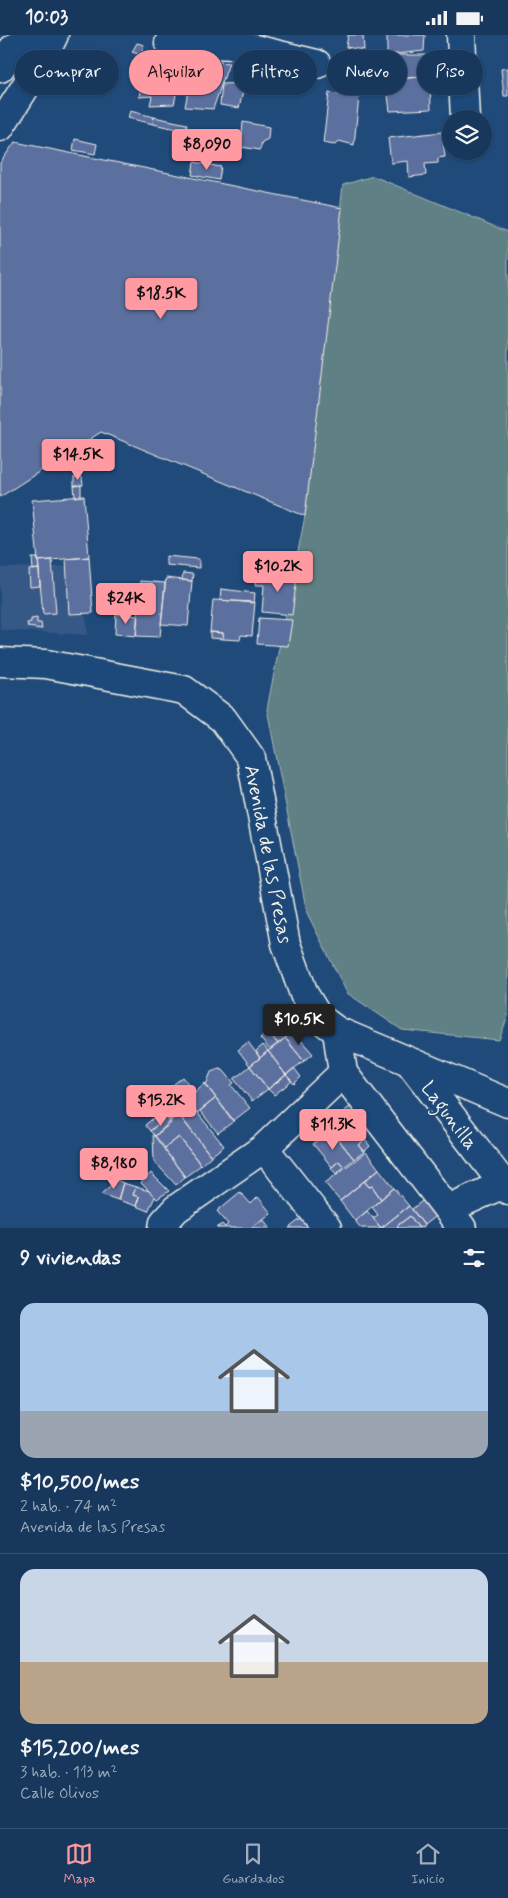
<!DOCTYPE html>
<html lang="es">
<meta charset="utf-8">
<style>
:root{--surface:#17385c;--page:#203f62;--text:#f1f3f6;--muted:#9eacbb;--line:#365272;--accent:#ff9aa2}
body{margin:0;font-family:Mynerve,sans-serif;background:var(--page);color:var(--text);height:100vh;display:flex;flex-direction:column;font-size:19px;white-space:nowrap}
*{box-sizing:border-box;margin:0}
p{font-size:16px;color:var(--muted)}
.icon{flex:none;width:28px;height:28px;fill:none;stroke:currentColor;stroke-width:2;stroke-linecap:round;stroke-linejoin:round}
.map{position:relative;height:1193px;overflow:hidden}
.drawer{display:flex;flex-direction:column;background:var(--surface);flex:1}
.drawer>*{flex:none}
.guide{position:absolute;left:15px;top:15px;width:479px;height:45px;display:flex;gap:10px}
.controls{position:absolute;left:442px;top:75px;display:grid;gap:10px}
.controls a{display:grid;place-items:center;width:50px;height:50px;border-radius:50%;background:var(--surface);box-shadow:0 1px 4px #0004,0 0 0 1px var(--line);font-size:25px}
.price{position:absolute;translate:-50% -42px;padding:0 11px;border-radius:5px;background:var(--accent);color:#111;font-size:16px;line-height:32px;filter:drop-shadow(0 1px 2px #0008)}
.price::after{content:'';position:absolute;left:50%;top:30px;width:15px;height:11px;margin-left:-8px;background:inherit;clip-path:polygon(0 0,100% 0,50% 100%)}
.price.on{background:#222;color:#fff}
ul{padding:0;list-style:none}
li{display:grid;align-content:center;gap:10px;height:265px;padding:0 20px}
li+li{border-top:1px solid var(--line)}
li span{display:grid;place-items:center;height:155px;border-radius:15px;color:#555}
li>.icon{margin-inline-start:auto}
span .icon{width:90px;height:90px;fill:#fffc;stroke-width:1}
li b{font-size:21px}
h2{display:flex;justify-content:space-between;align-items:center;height:60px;padding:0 20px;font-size:21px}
.chip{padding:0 18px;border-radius:22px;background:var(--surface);box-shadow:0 1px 4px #0004,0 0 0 1px var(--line);font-size:18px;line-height:45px}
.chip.on{background:var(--accent);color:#111}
.status{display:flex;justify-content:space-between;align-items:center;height:35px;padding:0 25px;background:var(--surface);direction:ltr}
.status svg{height:14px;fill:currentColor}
.tab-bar{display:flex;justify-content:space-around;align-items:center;height:70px;border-top:1px solid var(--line);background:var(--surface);font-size:14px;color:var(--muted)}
.tab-bar a{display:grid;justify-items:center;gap:2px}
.tab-bar .on{color:var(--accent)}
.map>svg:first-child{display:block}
.built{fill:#355887}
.green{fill:#5f8084;stroke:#aab8b6}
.building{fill:#5c6f9f;stroke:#f4f1e8}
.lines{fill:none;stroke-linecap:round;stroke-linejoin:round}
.street-casing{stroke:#f4f1e8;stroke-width:31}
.secondary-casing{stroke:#f4f1e8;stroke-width:31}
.street{stroke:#1f4a7a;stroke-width:28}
.secondary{stroke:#1f4a7a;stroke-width:28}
.labels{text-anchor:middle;stroke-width:4;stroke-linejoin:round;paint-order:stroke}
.street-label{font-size:20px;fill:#f4f1e8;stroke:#1f4a7a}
</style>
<div class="status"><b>10:03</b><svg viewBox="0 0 49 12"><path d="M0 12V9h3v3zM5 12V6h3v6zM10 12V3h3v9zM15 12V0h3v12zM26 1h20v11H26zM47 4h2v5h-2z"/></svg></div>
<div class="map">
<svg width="508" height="1193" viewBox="0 0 508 1193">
<rect width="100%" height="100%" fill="#1f4a7a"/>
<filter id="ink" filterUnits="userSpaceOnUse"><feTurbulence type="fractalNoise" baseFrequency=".02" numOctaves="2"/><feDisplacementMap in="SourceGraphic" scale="10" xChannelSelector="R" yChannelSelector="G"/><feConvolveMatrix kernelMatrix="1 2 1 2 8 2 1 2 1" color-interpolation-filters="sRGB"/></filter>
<g filter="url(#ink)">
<path class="built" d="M 80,531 L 88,600 L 0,595 L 0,533 Z"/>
<path class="green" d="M 373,141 L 508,197 L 508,981 L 499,1005 L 402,995 L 347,958 L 307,878 L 267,674 L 305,481 L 343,150 Z"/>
<path class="building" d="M 348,0 L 363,0 L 364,15 L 346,12 Z
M 387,0 L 425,0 L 424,16 L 387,20 Z
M 137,8 L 144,10 L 141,20 L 132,17 Z
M 387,20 L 444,20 L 444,40 L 372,46 L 372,32 L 389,33 Z
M 194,25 L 229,28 L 213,74 L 185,72 Z
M 146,26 L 181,29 L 178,39 L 186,42 L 185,50 L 178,51 L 174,69 L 150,70 L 152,61 L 139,62 Z
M 508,33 L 508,61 L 504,61 L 501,34 Z
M 430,41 L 431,74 L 390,76 L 386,45 Z
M 245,48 L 239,73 L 220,70 L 222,49 Z
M 329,58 L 359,61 L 354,110 L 339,106 L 335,110 L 323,108 Z
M 130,76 L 154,82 L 153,89 L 128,83 Z
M 154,82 L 187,89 L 186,96 L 153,89 Z
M 243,87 L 269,92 L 268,104 L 262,107 L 260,115 L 241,112 Z
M 442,97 L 445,122 L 438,123 L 438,128 L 425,129 L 426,140 L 409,142 L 408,126 L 391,128 L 388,103 Z
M 75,104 L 97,109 L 95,119 L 73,115 Z
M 15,107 L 342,173 L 305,481 L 101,397 L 0,462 L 0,128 Z
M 194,127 L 221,132 L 219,145 L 192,140 Z
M 81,420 L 82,436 L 73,437 L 73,424 Z
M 74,442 L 82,442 L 83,450 L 74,451 Z
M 81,450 L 81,461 L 75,462 L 74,451 Z
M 84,461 L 89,522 L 38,526 L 32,465 Z
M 166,521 L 199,524 L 199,533 L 166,530 Z
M 89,522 L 93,578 L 69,579 L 66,524 Z
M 32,523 L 38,523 L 39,534 L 33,535 Z
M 52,525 L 56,578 L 43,579 L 38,526 Z
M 283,533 L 292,533 L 291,542 L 282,541 Z
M 39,534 L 40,551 L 30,552 L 29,535 Z
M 183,538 L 193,539 L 192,546 L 182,545 Z
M 256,539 L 297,542 L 292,580 L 262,577 L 264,550 L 255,550 Z
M 166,543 L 192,546 L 188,591 L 161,589 Z
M 140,546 L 165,548 L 160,602 L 136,601 Z
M 221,554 L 255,558 L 254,568 L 220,565 Z
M 213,565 L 255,567 L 252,601 L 241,600 L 240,605 L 223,604 L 223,598 L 210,597 Z
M 116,579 L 138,581 L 136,601 L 115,599 Z
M 37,583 L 37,588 L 41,588 L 42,594 L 28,592 L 27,588 L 31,587 L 31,584 Z
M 259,583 L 292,585 L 288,611 L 257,609 Z
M 210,597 L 223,598 L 223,604 L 210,603 Z
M 282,991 L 289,1000 L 278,1009 L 271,1000 Z
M 293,996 L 313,1019 L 304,1026 L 285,1003 Z
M 268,997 L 278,1009 L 270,1015 L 260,1003 Z
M 285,1003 L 304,1026 L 286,1040 L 268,1016 Z
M 248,1007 L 260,1023 L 250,1031 L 238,1015 Z
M 263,1010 L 268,1016 L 260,1023 L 256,1016 Z
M 268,1016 L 286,1040 L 268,1054 L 250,1031 Z
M 250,1031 L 268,1054 L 252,1066 L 234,1044 Z
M 294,1033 L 301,1042 L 294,1049 L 286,1040 Z
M 219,1034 L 223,1035 L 234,1048 L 231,1050 L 250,1073 L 233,1086 L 206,1050 L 211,1037 Z
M 286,1040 L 292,1046 L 274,1060 L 268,1054 Z
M 183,1042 L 195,1057 L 186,1064 L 174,1049 Z
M 205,1048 L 216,1063 L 197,1078 L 186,1064 Z
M 182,1059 L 192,1071 L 185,1077 L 175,1065 Z
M 216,1063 L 234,1086 L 218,1098 L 200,1076 Z
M 175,1065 L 185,1077 L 170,1085 L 162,1076 Z
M 352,1070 L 363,1084 L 354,1091 L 342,1078 Z
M 192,1071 L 224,1111 L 211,1121 L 180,1081 Z
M 162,1076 L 170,1085 L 166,1082 L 150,1096 L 145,1090 Z
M 178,1079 L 211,1121 L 201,1130 L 179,1102 L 165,1113 L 155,1101 Z
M 166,1082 L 171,1088 L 155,1101 L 150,1096 Z
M 348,1083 L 365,1105 L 358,1110 L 364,1117 L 354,1124 L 338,1104 L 341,1102 L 335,1094 Z
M 327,1098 L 334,1107 L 338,1104 L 354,1124 L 344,1132 L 339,1126 L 332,1132 L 313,1109 Z
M 153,1099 L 185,1142 L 176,1150 L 154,1126 Z
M 179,1102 L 201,1130 L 185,1142 L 164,1114 Z
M 365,1105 L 370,1111 L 364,1117 L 358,1110 Z
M 366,1117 L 379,1134 L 340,1166 L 325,1148 Z
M 339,1126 L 344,1132 L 336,1139 L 331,1133 Z
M 379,1134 L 394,1153 L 381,1164 L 372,1151 L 369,1152 L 364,1146 Z
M 151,1138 L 169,1156 L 157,1164 L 141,1148 Z
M 117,1145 L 123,1148 L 118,1165 L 101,1159 Z
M 364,1146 L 369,1152 L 372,1151 L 381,1164 L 355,1186 L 340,1166 Z
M 123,1148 L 136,1152 L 133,1160 L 139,1162 L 136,1171 L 118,1165 Z
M 136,1152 L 149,1156 L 155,1162 L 148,1176 L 136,1171 L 139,1162 L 133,1160 Z
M 394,1153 L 409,1171 L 381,1193 L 373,1183 L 378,1180 L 372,1172 Z
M 240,1157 L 251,1169 L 258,1162 L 271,1178 L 251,1193 L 217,1193 L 222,1189 L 225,1192 L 228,1189 L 217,1176 Z
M 426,1163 L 438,1179 L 424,1190 L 412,1174 Z
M 409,1171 L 424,1190 L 423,1192 L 419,1193 L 410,1181 L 397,1191 L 399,1193 L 381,1193 Z
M 367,1176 L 373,1183 L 381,1193 L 361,1193 L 355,1186 Z
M 410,1181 L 419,1193 L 399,1193 L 397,1191 Z
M 302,1183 L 310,1193 L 289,1193 Z
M 263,1184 L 270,1193 L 251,1193 Z"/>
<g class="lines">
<g class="street-casing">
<path id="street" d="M 461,0 L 465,84
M 169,8 L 238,10 L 317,29
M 411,1029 L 508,1155
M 264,1113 L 327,1193
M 448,1174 L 508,1147
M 163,1193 L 164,1187 L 176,1174 L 264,1113 L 343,1038"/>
</g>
<g class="secondary-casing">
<path id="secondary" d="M 0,33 L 13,14 L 30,0
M 0,92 L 38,32 L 54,0
M 0,627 L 46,629 L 184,655 L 223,684 L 251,723 L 286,909 L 304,959 L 318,982 L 337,996 L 508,1068
M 337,996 L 343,1038 L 462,1193"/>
</g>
<use href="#street" class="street"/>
<use href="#secondary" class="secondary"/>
</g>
</g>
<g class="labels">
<g class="street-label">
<text transform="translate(269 819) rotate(79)" y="7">Avenida de las Presas</text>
<text transform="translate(450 1080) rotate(53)" y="7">Lagunilla</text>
</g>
</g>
</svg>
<div class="controls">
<a><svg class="icon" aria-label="layers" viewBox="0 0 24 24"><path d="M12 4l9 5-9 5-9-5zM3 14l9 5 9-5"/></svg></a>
</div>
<b class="price" style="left:207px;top:136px">$8,090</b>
<b class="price" style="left:161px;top:285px">$18.5K</b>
<b class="price" style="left:78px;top:446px">$14.5K</b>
<b class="price" style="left:278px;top:558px">$10.2K</b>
<b class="price" style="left:126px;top:590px">$24K</b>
<b class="price on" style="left:299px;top:1011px">$10.5K</b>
<b class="price" style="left:161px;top:1092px">$15.2K</b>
<b class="price" style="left:333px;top:1116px">$11.3K</b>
<b class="price" style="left:114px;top:1155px">$8,180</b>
<div class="guide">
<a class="chip">Comprar</a>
<a class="chip on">Alquilar</a>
<a class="chip">Filtros</a>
<a class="chip">Nuevo</a>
<a class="chip">Piso</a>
</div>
</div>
<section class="drawer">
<h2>9 viviendas<svg class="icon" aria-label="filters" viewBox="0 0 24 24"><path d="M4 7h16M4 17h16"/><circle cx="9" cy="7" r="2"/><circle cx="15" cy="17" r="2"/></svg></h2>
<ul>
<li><span style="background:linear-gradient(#a9c7e8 70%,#9aa5b1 0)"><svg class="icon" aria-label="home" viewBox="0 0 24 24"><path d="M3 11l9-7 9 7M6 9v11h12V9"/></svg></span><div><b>$10,500/mes</b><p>2 hab. · 74 m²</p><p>Avenida de las Presas</p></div></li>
<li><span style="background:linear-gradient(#c9d6e8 60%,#b9a48a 0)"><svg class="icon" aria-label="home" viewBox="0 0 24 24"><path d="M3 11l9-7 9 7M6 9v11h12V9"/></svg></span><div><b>$15,200/mes</b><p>3 hab. · 113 m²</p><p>Calle Olivos</p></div></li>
</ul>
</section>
<nav class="tab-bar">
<a class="on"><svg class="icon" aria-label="map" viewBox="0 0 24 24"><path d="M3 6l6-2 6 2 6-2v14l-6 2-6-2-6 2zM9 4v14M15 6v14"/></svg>Mapa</a>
<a><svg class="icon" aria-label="saved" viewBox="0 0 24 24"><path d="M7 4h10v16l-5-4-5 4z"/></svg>Guardados</a>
<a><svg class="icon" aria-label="home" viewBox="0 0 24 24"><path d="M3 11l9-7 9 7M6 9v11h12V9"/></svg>Inicio</a>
</nav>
